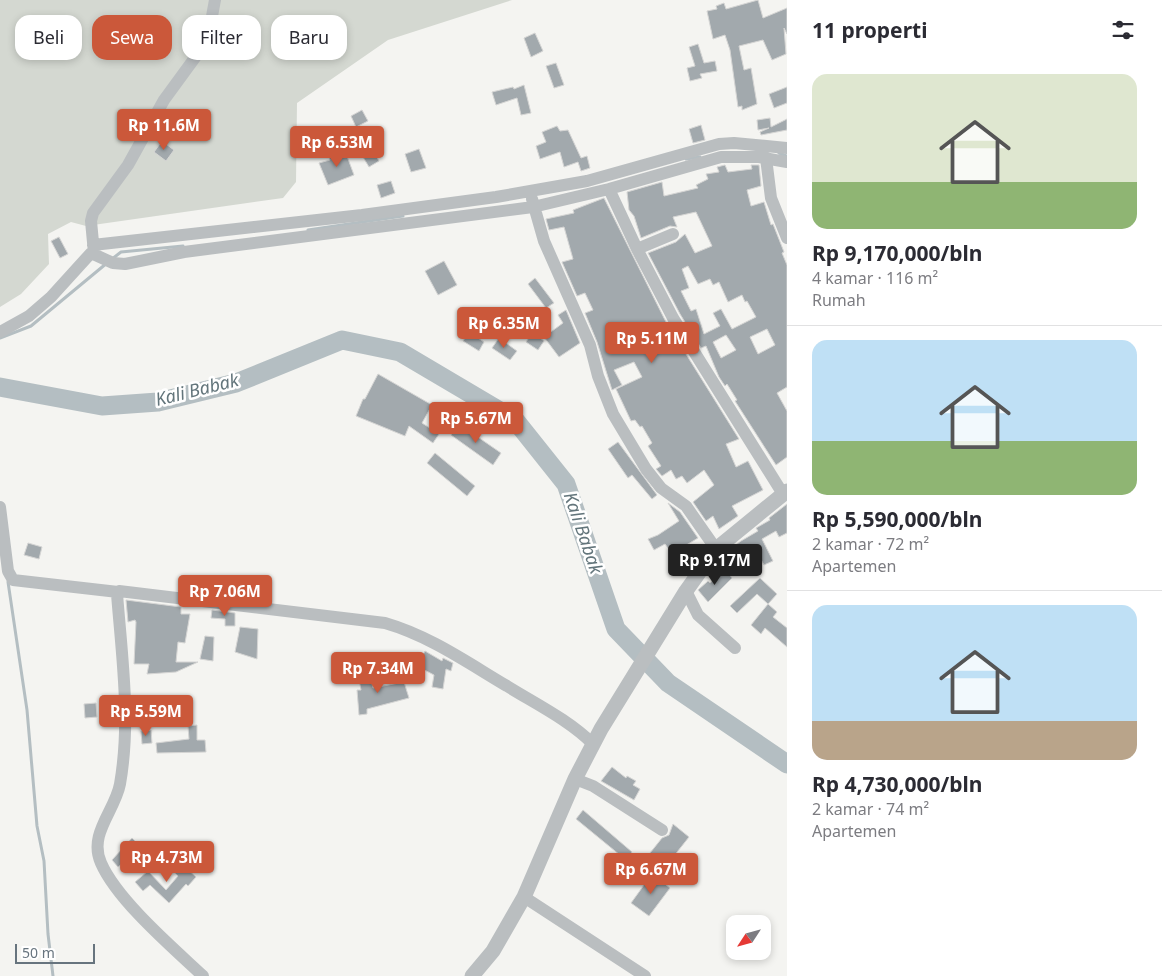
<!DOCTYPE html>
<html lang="id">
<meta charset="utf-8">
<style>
:root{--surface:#fff;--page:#f2f2f3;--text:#2b2b33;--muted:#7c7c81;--line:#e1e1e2;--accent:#cb583a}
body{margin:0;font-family:"Noto Sans",sans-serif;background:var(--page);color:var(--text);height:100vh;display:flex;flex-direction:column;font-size:19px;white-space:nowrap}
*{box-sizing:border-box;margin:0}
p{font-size:16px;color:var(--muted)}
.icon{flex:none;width:28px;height:28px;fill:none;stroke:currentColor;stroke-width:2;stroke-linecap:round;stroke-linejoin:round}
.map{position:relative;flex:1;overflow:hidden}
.panel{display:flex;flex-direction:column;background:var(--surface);width:375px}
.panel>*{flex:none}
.guide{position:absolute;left:15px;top:15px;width:475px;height:45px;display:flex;gap:10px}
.needle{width:32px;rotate:234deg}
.controls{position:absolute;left:726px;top:915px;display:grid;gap:10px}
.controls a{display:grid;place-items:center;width:45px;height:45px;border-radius:10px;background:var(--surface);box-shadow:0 2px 8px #0003;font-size:25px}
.scale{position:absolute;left:15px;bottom:12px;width:80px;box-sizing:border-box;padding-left:5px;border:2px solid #67747e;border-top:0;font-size:14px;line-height:18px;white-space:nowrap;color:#67747e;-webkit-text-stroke:4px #fff;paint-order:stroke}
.price{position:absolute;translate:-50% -42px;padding:0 11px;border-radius:5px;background:var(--accent);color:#fff;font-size:16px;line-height:32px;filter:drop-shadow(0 1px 2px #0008)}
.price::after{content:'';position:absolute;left:50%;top:30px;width:15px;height:11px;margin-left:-8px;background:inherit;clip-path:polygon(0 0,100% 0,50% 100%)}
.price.current{background:#222;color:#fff}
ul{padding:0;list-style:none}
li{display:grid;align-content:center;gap:10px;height:265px;padding:0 25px}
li+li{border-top:1px solid var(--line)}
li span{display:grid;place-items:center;height:155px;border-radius:15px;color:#555}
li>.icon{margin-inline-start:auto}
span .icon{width:90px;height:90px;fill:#fffc;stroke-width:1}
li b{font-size:21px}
h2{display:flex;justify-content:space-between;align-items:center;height:60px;padding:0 25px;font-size:21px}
.chip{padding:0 18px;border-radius:15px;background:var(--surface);box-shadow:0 2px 8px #0003;font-size:18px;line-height:45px}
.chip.current{background:var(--accent);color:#fff}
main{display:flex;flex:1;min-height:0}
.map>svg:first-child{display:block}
.green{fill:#d4d8d1}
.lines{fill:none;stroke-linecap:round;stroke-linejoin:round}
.stream{stroke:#b4bec2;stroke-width:3}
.river{stroke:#b4bec2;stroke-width:19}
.building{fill:#a2a9ad;stroke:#d5d5d4;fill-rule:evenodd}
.minor{stroke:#babec0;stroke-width:12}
.tertiary{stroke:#babec0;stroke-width:15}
.labels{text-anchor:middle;stroke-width:5;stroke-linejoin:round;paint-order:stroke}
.water-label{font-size:18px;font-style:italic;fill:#63757b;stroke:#fff}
</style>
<main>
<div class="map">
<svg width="787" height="976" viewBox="0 0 787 976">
<rect width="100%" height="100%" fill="#f4f4f1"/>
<path class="green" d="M 0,0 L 512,0 L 388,40 L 297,103 L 296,182 L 283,198 L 86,226 L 71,222 L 48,234 L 49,264 L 21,294 L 0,307 Z"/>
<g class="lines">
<path class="stream" d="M 779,153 L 787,156
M 686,159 L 700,157
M 308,230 L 403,216
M 112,259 L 121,252 L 183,246
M 0,338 L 31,326 L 107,263
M 8,582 L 27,710 L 37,826 L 44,861 L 48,934 L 53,976"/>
<path class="river" d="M 0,387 L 102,406 L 158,402 L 236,383 L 342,340 L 400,352 L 515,420 L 566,484 L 616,629 L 668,683 L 787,764"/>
</g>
<path class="building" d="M 758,0 L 763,18 L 787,8 L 787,34 L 784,28 L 786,54 L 772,60 L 763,40 L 739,46 L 744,70 L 751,68 L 757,104 L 742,110 L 742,106 L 738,107 L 730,50 L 725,35 L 713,39 L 707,11 L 717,9 L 716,6 L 724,3 L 726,9 Z
M 535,33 L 543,51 L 531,57 L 524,38 Z
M 698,44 L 704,63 L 715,61 L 717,71 L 700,74 L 702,78 L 690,81 L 687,68 L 695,66 L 689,47 Z
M 556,63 L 564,85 L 554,88 L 546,66 Z
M 524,85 L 531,113 L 521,115 L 517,98 L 496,105 L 492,92 L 513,87 L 514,89 Z
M 787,87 L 787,103 L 774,108 L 769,94 Z
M 362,110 L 368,121 L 356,127 L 351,116 Z
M 770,118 L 771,127 L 787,119 L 787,130 L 761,135 L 760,132 L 769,128 L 758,130 L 757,120 Z
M 701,125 L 705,140 L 693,143 L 689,129 Z
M 557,126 L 560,131 L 568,130 L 581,158 L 587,156 L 590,168 L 581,171 L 578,162 L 564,167 L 560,152 L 540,159 L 536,146 L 546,142 L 542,132 Z
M 365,136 L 379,161 L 369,167 L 354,142 Z
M 162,141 L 174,150 L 166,161 L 154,152 Z
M 344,148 L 354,175 L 328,185 L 319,163 L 330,160 L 329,157 L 337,154 L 336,152 Z
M 419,149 L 426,168 L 411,172 L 405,154 Z
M 725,165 L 728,172 L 752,169 L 751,165 L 759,165 L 761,186 L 747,190 L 751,206 L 764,202 L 771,225 L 773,224 L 784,252 L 782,253 L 787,265 L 787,387 L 777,393 L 787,411 L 787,457 L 776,465 L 735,401 L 737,400 L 727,384 L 725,386 L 719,377 L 706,346 L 701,348 L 680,314 L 648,253 L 676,242 L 685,234 L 695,253 L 712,246 L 696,212 L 673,217 L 677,227 L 670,226 L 641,238 L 634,216 L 629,210 L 627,192 L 662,182 L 664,196 L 698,188 L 696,185 L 708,179 L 706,174 L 719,172 L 717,167 ZM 688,266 L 698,284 L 710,279 L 713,285 L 719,282 L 728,302 L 742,295 L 745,302 L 747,301 L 756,317 L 732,329 L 721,309 L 713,313 L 720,326 L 704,334 L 696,309 L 691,311 L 681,291 L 689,288 L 682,269 ZM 767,329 L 775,345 L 758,354 L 750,337 ZM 726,335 L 736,350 L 721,358 L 713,342 Z
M 391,181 L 395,193 L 381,198 L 377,185 Z
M 604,198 L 666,322 L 739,439 L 726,444 L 736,467 L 748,461 L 763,490 L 732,506 L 738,516 L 719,529 L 713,516 L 706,521 L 693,502 L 714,485 L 704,470 L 687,483 L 682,476 L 676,479 L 671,470 L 662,476 L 656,469 L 661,466 L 648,446 L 652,443 L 642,426 L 640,427 L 635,420 L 631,421 L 616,389 L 642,377 L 634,362 L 614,370 L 622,385 L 612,390 L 597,342 L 585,313 L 593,310 L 585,293 L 577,296 L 562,262 L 573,259 L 564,227 L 549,230 L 546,219 L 574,213 L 573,210 Z
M 59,237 L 68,254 L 60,258 L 51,241 Z
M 444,261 L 457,285 L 438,295 L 425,271 Z
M 535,278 L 554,303 L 546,308 L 528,284 Z
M 566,310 L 580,343 L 559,357 L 544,337 L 563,323 L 558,315 Z
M 469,332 L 484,342 L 479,351 L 463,341 Z
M 533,332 L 544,341 L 538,350 L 526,342 Z
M 499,338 L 517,351 L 510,360 L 492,348 Z
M 378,374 L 432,405 L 422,423 L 439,434 L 433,443 L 409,426 L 405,436 L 356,416 L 363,399 L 365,399 Z
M 459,424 L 501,453 L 493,465 L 451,435 Z
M 618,442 L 657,495 L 652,499 L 632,475 L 628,478 L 608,449 Z
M 435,453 L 475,486 L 467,496 L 427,463 Z
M 668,503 L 680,512 L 698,538 L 683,547 L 687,554 L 678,561 L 665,544 L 654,550 L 648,539 L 658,535 L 679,521 Z
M 787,504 L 787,533 L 779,537 L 776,531 L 762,539 L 773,561 L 764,565 L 754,547 L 740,555 L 738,552 L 720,567 L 717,564 L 723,555 L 741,541 L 758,531 L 756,528 L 770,520 L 769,518 Z
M 28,543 L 42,547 L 39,559 L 24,555 Z
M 725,570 L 732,578 L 708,602 L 698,590 L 708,581 L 710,583 Z
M 760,578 L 777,594 L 768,604 L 757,594 L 737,613 L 730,606 Z
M 126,600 L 181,607 L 181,614 L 190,614 L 185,643 L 178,642 L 176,662 L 198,662 L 176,672 L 147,674 L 149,664 L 134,664 L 136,622 L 135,620 L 128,622 Z
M 768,604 L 777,612 L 773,617 L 787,628 L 787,647 L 765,628 L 761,634 L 751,625 Z
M 212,610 L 235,613 L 235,626 L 225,626 L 225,619 L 211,618 Z
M 240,627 L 258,629 L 257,659 L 235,652 Z
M 205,636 L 214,637 L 213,661 L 200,659 Z
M 425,651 L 442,661 L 443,658 L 453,663 L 451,671 L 446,669 L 443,689 L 432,687 L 434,675 L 417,666 Z
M 369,672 L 373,688 L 404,682 L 409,698 L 367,709 L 367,714 L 359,715 L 357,690 L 361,690 L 358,674 Z
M 96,703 L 97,717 L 85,718 L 84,704 Z
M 197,725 L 197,740 L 205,740 L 206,752 L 157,753 L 156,743 L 189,739 L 188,726 Z
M 151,730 L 152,743 L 142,744 L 141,731 Z
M 612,767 L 626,778 L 627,776 L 636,781 L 633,785 L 640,789 L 634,800 L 601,781 Z
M 583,810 L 632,852 L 626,860 L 576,819 Z
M 673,824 L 689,837 L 662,871 L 646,858 L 662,838 L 669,835 Z
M 132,838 L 141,847 L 118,867 L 112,860 Z
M 183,865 L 196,877 L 188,886 L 186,884 L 169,903 L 150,885 L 143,891 L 135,882 L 148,871 L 166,890 L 178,876 L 175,873 Z
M 652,874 L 670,888 L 649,916 L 631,903 Z"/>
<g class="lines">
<path class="minor" d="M 766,158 L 771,198 L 787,238
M 609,189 L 637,249 L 673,318 L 783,494
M 532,199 L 544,241 L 590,345 L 598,376 L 613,414 L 646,469 L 661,488 L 686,506 L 716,549
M 93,245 L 362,215 L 496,197 L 587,181 L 719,144 L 734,143 L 787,148
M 637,249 L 673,234
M 94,253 L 91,221 L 93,213 L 128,165 L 164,100 L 202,48 L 210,27 L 215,0
M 0,332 L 29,316 L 51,297 L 91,253 L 113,263 L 125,264 L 184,252 L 533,207 L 609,189 L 721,157 L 759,157 L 787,162
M 0,507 L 8,571 L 13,580 L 118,592
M 686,591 L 698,615 L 735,648
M 575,779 L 593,786 L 662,830
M 524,897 L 645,976
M 203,976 C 173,948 117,900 101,863 C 88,834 115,811 120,784 C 131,721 122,658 117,594 L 119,591 L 385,623 C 430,636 468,663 507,686 C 536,704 569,720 593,744"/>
<path class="tertiary" d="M 472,976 L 493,951 L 524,897 L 575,779 L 601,729 L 686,591 L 716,549 L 787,491"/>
</g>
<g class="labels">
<g class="water-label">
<text transform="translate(197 390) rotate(-14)" y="6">Kali Babak</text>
<text transform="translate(583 533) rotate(71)" y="6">Kali Babak</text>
</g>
</g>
</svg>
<div class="controls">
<a><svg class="needle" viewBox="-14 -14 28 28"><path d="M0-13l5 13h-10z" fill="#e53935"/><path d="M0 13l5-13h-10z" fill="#7c7c81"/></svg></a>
</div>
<div class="scale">50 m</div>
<b class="price" style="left:164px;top:151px">Rp 11.6M</b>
<b class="price" style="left:337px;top:168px">Rp 6.53M</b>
<b class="price" style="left:504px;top:349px">Rp 6.35M</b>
<b class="price" style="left:652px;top:364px">Rp 5.11M</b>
<b class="price" style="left:476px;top:444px">Rp 5.67M</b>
<b class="price current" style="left:715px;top:586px">Rp 9.17M</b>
<b class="price" style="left:225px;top:617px">Rp 7.06M</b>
<b class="price" style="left:378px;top:694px">Rp 7.34M</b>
<b class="price" style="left:146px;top:737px">Rp 5.59M</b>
<b class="price" style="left:167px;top:883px">Rp 4.73M</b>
<b class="price" style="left:651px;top:895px">Rp 6.67M</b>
<div class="guide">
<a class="chip">Beli</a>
<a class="chip current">Sewa</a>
<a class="chip">Filter</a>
<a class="chip">Baru</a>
</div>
</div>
<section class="panel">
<h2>11 properti<svg class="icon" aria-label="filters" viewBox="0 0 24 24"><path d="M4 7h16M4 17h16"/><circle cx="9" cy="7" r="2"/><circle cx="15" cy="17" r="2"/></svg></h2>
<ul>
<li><span style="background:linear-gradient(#dfe7d0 70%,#8fb573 0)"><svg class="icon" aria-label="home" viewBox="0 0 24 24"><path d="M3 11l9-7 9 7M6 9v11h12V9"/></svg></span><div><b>Rp 9,170,000/bln</b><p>4 kamar · 116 m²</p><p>Rumah</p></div></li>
<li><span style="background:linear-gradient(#bfe0f5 65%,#8fb573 0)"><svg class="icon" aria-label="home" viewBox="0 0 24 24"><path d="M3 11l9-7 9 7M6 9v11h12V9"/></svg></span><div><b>Rp 5,590,000/bln</b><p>2 kamar · 72 m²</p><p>Apartemen</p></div></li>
<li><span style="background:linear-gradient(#bfe0f5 75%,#b9a48a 0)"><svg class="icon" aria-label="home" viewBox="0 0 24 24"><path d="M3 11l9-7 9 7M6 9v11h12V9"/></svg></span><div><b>Rp 4,730,000/bln</b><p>2 kamar · 74 m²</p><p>Apartemen</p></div></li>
</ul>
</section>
</main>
